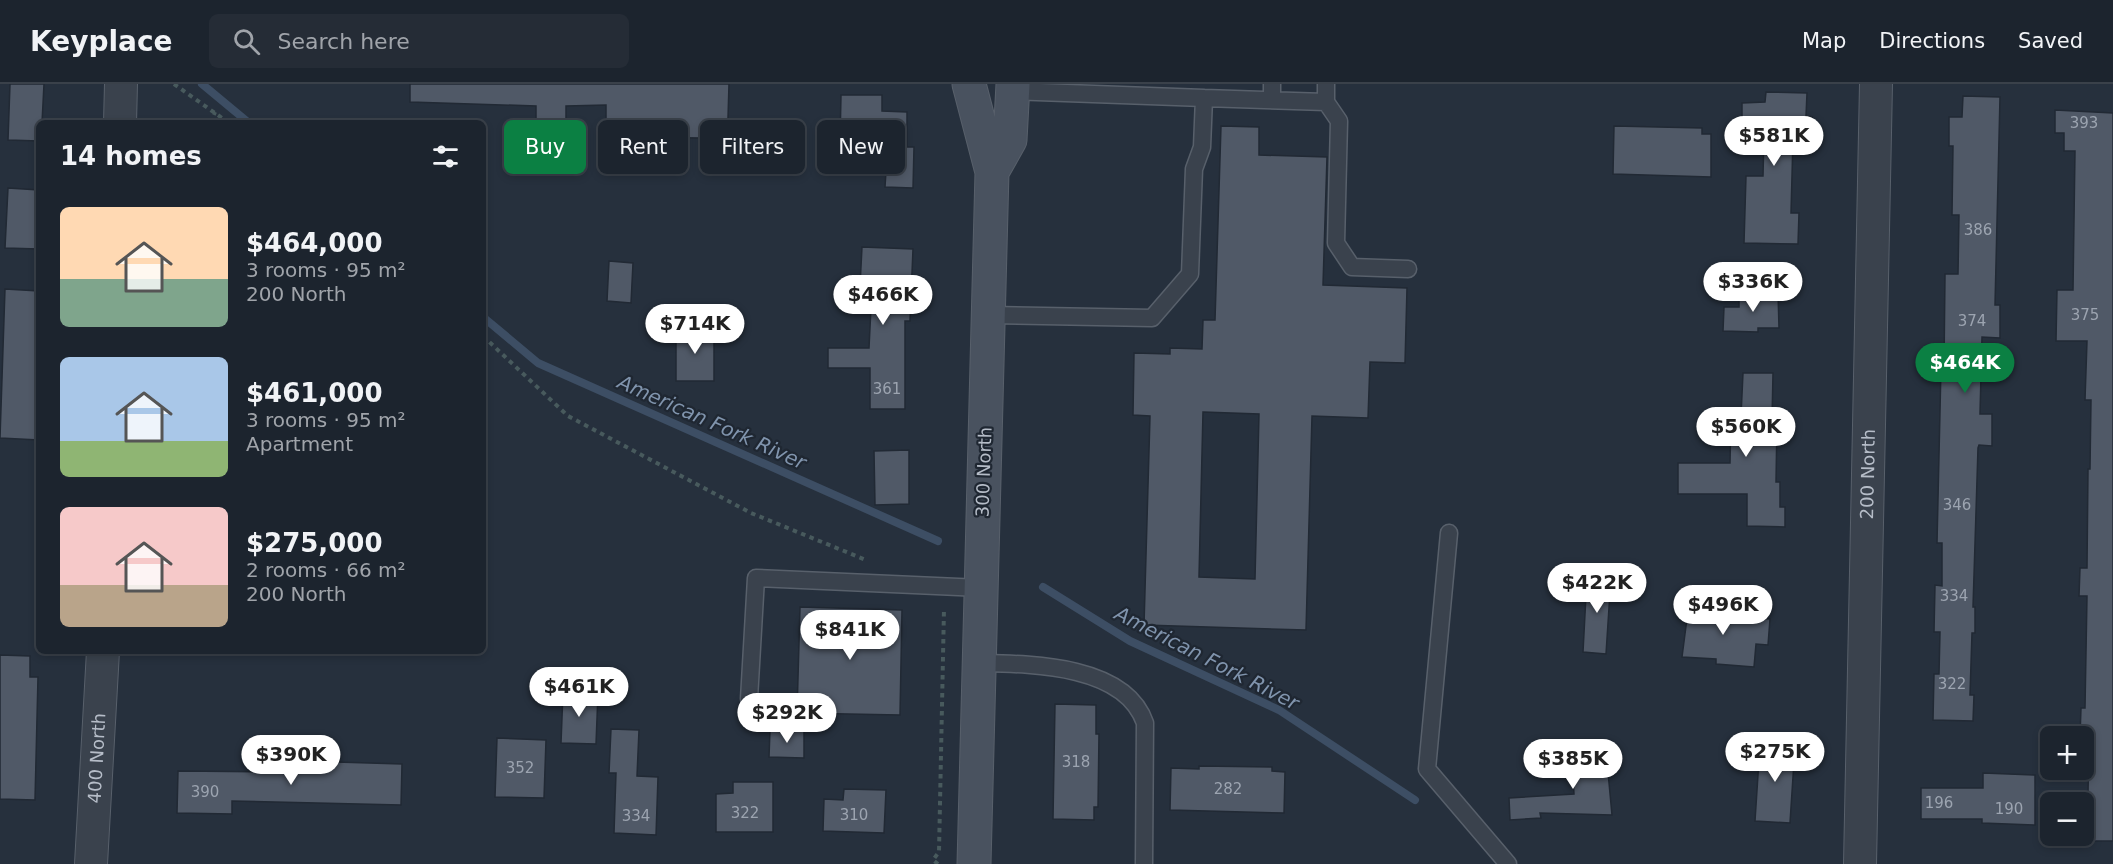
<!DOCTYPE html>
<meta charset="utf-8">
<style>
:root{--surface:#1c242e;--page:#252c36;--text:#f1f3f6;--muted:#a0a4aa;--line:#3a414a;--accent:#0b8043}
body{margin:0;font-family:"DejaVu Sans",sans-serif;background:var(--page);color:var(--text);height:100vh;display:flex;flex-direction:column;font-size:22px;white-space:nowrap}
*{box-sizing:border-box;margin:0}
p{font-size:20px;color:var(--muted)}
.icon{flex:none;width:33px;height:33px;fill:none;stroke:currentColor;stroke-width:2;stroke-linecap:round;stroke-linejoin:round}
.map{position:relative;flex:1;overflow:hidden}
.sheet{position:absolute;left:36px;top:36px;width:450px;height:534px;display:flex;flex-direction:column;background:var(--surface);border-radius:9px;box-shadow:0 3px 9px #0003,0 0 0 2px var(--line)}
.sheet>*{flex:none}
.hud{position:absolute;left:504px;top:36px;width:570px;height:54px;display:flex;gap:12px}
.fabs{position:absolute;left:2040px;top:642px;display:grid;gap:12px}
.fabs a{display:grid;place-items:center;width:54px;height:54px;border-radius:9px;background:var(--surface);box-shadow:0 3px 9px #0003,0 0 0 2px var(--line);font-size:30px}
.price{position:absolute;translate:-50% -51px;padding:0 14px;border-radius:21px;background:#fff;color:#222;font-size:20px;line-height:39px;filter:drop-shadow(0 2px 3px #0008)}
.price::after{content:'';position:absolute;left:50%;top:36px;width:18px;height:14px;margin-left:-9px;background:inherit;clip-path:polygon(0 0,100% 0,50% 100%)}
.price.current{background:var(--accent);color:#fff}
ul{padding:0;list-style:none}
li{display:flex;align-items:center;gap:18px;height:150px;padding:0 24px}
li span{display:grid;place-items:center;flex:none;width:168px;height:120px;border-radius:9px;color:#555}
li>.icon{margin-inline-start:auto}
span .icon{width:72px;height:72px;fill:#fffc;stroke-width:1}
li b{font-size:26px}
h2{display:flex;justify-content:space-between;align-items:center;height:72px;padding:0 24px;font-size:26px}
.tag{padding:0 21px;border-radius:9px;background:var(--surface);box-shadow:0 3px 9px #0003,0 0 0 2px var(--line);font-size:21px;line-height:54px}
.tag.current{background:var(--accent);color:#fff}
header{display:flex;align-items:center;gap:36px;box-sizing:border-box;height:84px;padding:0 30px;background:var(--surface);border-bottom:2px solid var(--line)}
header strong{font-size:28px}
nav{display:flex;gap:33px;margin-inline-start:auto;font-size:21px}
.search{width:420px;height:54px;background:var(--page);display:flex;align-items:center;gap:15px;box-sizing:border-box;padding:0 21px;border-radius:9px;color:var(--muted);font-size:22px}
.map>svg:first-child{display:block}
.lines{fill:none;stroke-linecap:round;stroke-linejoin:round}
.stream{stroke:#3d4e64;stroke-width:8}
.building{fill:#505967;stroke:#212934;stroke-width:1.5;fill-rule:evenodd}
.lane-casing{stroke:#58606b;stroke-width:19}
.street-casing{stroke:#58606b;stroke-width:34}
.secondary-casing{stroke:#58606b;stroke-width:35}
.path{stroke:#485a5d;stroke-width:4;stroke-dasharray:4.5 4.5;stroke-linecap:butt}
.lane{stroke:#3a424d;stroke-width:16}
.street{stroke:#3a424d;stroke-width:32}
.secondary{stroke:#49525f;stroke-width:33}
.labels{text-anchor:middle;stroke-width:4.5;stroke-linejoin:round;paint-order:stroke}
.number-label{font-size:15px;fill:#9ca4b0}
.street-label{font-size:18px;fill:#b6bdc8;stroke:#1f2732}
.water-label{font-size:20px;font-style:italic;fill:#8094ad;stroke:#1f2732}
</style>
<header>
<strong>Keyplace</strong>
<div class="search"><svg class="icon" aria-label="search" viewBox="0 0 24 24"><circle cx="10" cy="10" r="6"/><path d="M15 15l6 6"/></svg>Search here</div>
<nav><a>Map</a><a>Directions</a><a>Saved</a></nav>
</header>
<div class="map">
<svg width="2113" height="780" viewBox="0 0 2113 780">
<rect width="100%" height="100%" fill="#26303d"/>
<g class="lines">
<path class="stream" d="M 202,0 L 249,39
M 483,233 L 538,279 L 938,457
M 1043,503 L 1130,557 L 1279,626 L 1415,716"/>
</g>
<path class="building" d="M 10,0 L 44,0 L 42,39 L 39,39 L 39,57 L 8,56 Z
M 410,0 L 729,0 L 727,68 L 701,67 L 702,54 L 606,53 L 606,21 L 566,22 L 566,35 L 536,35 L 536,22 L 410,18 Z
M 1766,8 L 1807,9 L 1806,32 L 1812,33 L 1812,56 L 1793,55 L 1791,129 L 1799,129 L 1798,160 L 1744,159 L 1746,92 L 1763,92 L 1764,52 L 1742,52 L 1742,19 L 1765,18 Z
M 841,11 L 882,11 L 882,27 L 907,28 L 907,63 L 914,63 L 913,104 L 885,103 L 886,87 L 872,86 L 873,58 L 840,58 Z
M 1963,12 L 2000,13 L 1995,221 L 2000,221 L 2000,254 L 1982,253 L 1980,330 L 1992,330 L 1992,362 L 1979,361 L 1978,364 L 1973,523 L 1975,523 L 1975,549 L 1972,549 L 1970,611 L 1974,611 L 1973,637 L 1933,636 L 1934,590 L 1939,590 L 1940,548 L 1934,548 L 1935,501 L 1942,502 L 1942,459 L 1937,459 L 1941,283 L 1944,283 L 1945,190 L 1958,190 L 1959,131 L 1952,131 L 1953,62 L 1949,62 L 1949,33 L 1962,33 Z
M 2055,26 L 2113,29 L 2113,757 L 2082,757 L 2084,752 L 2082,708 L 2088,709 L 2089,658 L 2084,658 L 2084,652 L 2080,652 L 2081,624 L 2085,624 L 2087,512 L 2079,512 L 2080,484 L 2087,484 L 2088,385 L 2090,385 L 2091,316 L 2085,316 L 2087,257 L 2056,257 L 2057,206 L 2073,206 L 2075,67 L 2064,67 L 2064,49 L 2055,49 Z
M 1221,42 L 1259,43 L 1259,71 L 1327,73 L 1323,201 L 1407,204 L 1405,279 L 1370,278 L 1368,334 L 1312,332 L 1306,546 L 1144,541 L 1150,332 L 1133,331 L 1134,269 L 1170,270 L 1170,264 L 1202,265 L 1203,236 L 1215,236 ZM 1203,328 L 1259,330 L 1255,495 L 1199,493 Z
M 1614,42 L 1702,44 L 1702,50 L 1711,50 L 1711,93 L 1613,90 Z
M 8,104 L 39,106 L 39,165 L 5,164 Z
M 862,163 L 913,165 L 910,237 L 905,237 L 905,325 L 870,325 L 870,284 L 828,284 L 828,264 L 869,264 L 872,203 L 860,202 Z
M 609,177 L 633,179 L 631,219 L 607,217 Z
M 5,205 L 39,207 L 39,356 L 0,354 Z
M 1739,208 L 1778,208 L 1779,244 L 1758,244 L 1758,248 L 1723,247 L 1724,223 L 1739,223 Z
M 676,245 L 714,245 L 714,297 L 676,297 Z
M 1743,289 L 1773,289 L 1772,337 L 1777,337 L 1776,398 L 1780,398 L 1780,423 L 1785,423 L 1785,443 L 1747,442 L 1747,410 L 1678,410 L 1678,379 L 1730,379 L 1731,332 L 1741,332 Z
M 909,366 L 909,420 L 875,421 L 874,367 Z
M 1587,492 L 1611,493 L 1606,570 L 1583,568 Z
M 1689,519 L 1722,522 L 1721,530 L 1770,535 L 1768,561 L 1756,560 L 1754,583 L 1716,580 L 1716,575 L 1682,573 Z
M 800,523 L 902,526 L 900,631 L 797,629 Z
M 0,571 L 30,572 L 30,593 L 38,593 L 35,716 L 0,715 Z
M 563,608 L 598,609 L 596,660 L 561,659 Z
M 1055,620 L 1096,621 L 1096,650 L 1099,650 L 1098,723 L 1094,723 L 1094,736 L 1053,735 Z
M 611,645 L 639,646 L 637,692 L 658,693 L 656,751 L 614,749 L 616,689 L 609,689 Z
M 770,646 L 804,647 L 804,674 L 769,673 Z
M 497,654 L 546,656 L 544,714 L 495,713 Z
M 1603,659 L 1605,688 L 1608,688 L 1612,731 L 1540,729 L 1541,734 L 1510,736 L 1509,714 L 1574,710 L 1571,662 Z
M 1760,660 L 1795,662 L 1790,739 L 1755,737 Z
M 270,676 L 402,680 L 401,721 L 232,717 L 232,730 L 177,729 L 178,687 L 270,688 Z
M 1199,682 L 1272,683 L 1272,687 L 1285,688 L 1284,729 L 1170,726 L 1171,684 L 1199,685 Z
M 1983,689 L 2035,691 L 2035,741 L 1982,739 L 1982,735 L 1921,735 L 1921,704 L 1983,704 Z
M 733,698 L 773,698 L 773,748 L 716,748 L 716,710 L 733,709 Z
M 844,705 L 886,706 L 884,749 L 823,747 L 824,715 L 843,716 Z"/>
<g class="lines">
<g class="lane-casing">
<path id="lane" d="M 1012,7 L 1204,14
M 1272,16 L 1272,0
M 1326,18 L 1326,0
M 989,231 L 1152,234 L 1190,190 L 1194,85 L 1202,63 L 1204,14 L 1326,18 L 1339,37 L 1336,159 L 1352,183 L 1408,185
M 1449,449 L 1427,685 L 1508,780
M 979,579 C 1030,580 1125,580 1145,639 L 1144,780
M 749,615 L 756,494 L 981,504"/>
</g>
<g class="street-casing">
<g id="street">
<path d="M 120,39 L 121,0"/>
<path id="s1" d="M 91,780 L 103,567"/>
<path id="s2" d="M 1860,780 L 1876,0"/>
</g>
</g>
<g class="secondary-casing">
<path id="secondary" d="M 969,0 L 992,88 L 974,780
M 992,88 L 1010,56 L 1013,0"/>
</g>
<path class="path" d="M 174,0 L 229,39
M 210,39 L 215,28
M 483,252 L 568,332 L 751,429 L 866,476
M 938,780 L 933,776 L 939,768 L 944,524"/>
<use href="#lane" class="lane"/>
<use href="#street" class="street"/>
<use href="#secondary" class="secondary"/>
</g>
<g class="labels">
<g class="number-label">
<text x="2084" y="44">393</text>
<text x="1978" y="151">386</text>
<text x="2085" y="236">375</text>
<text x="1972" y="242">374</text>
<text x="887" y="310">361</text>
<text x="1957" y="426">346</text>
<text x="1954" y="517">334</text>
<text x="1952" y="605">322</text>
<text x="1076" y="683">318</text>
<text x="520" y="689">352</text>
<text x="1228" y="710">282</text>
<text x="205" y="713">390</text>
<text x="1939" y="724">196</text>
<text x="2009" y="730">190</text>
<text x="745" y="734">322</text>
<text x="854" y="736">310</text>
<text x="636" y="737">334</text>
</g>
<g class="street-label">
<text transform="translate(984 388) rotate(-88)" y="6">300 North</text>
<text dy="6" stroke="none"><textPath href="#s2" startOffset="390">200 North</textPath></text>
<text dy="6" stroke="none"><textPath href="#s1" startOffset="106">400 North</textPath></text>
</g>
<g class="water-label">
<text transform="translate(712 338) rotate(24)" y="7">American Fork River</text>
<text transform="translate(1207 574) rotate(27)" y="7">American Fork River</text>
</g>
</g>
</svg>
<div class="fabs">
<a>+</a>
<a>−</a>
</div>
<b class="price" style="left:1774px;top:83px">$581K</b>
<b class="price" style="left:1753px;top:229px">$336K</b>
<b class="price" style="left:883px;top:242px">$466K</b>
<b class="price" style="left:695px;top:271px">$714K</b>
<b class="price current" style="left:1965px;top:310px">$464K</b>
<b class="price" style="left:1746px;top:374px">$560K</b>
<b class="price" style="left:1597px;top:530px">$422K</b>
<b class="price" style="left:1723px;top:552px">$496K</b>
<b class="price" style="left:850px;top:577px">$841K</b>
<b class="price" style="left:579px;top:634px">$461K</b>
<b class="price" style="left:787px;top:660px">$292K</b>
<b class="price" style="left:1775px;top:699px">$275K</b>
<b class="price" style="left:291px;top:702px">$390K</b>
<b class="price" style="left:1573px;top:706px">$385K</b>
<div class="hud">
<a class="tag current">Buy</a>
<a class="tag">Rent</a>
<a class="tag">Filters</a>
<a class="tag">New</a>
</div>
<section class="sheet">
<h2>14 homes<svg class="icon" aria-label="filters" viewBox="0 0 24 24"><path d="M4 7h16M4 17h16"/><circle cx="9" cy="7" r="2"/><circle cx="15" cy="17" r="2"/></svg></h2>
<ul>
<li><span style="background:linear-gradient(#ffd9b3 60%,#7fa58c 0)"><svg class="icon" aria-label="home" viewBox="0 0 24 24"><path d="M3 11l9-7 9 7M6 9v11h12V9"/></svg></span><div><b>$464,000</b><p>3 rooms · 95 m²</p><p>200 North</p></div></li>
<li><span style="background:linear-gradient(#a9c7e8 70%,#8fb573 0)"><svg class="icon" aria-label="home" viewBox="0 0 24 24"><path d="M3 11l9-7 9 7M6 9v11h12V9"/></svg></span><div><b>$461,000</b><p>3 rooms · 95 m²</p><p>Apartment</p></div></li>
<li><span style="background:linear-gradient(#f6c9c9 65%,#b9a48a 0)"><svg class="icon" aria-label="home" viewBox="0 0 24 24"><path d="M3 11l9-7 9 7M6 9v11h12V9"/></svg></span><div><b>$275,000</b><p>2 rooms · 66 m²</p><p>200 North</p></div></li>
</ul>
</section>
</div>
